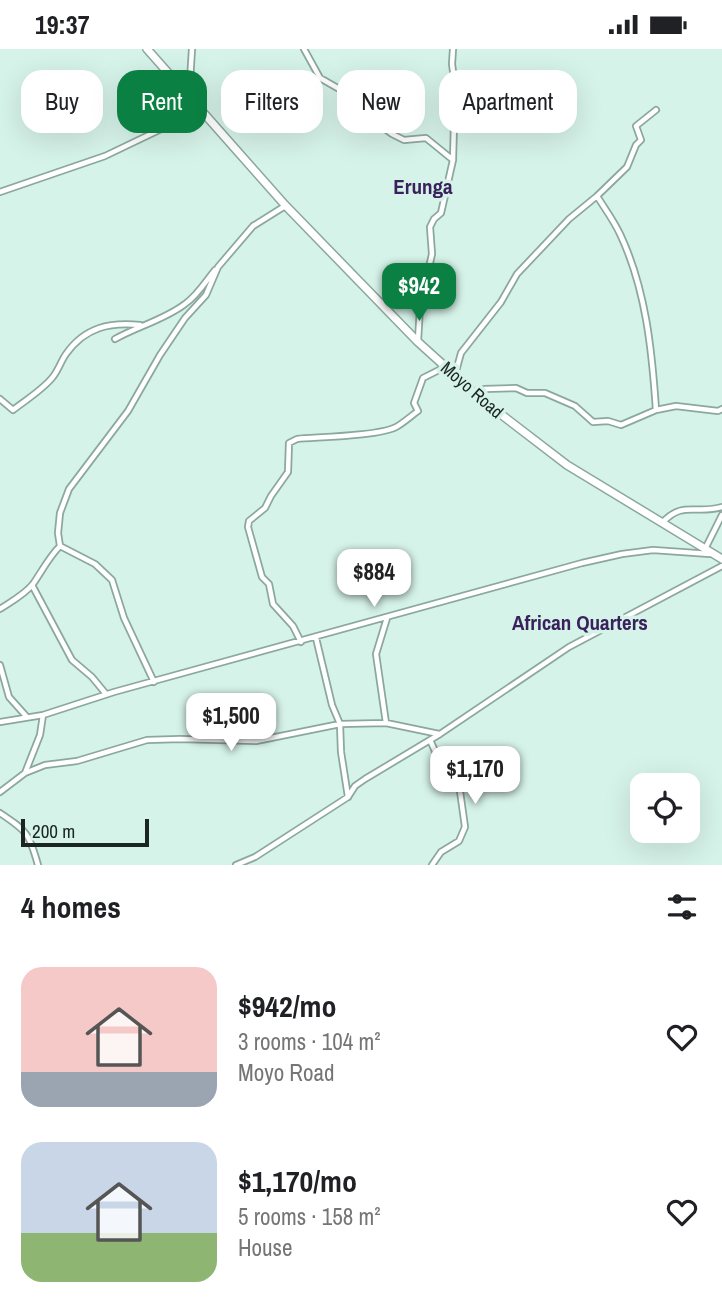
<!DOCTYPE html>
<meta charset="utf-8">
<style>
:root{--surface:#fff;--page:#f2f2f2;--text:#202124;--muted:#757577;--accent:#0b8043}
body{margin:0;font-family:"Archivo Narrow",sans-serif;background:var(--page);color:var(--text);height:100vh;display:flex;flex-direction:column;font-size:26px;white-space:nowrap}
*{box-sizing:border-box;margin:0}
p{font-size:23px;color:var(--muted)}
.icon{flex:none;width:38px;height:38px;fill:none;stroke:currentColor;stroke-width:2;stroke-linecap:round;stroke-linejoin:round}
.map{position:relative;height:816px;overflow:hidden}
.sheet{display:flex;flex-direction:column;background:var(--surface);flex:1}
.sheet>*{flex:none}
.top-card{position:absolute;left:21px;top:21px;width:681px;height:63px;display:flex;gap:14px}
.buttons{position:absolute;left:630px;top:724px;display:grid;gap:14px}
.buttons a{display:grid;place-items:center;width:70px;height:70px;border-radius:14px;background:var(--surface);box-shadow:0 7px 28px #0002;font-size:35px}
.scale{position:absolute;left:21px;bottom:18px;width:128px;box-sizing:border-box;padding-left:7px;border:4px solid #1b2622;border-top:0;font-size:19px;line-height:24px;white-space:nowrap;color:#1b2622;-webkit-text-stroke:5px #d6f3e9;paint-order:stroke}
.price{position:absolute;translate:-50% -60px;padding:0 16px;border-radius:14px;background:#fff;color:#222;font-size:23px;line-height:46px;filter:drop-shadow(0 2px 4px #0008)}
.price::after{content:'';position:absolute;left:50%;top:42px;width:21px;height:16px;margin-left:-10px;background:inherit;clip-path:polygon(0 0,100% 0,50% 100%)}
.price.on{background:var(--accent);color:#fff}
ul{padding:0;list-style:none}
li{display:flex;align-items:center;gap:21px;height:175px;padding:0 21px}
li span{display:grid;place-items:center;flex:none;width:196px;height:140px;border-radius:21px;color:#555}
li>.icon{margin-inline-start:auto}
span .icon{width:84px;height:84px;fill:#fffc;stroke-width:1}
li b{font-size:30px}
h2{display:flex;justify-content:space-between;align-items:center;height:84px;padding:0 21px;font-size:30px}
.tag{padding:0 24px;border-radius:21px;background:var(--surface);box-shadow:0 7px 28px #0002;font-size:24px;line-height:63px}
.tag.on{background:var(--accent);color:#fff}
.status{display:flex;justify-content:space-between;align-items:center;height:49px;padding:0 35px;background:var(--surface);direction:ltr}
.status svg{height:19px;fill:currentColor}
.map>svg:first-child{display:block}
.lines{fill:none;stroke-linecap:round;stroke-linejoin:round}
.street-casing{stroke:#8ca89e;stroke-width:8}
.secondary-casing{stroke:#8ca89e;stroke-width:10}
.street{stroke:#fff;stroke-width:4.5}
.secondary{stroke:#fff;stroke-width:7}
.labels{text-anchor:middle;stroke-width:7;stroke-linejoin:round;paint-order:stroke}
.street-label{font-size:18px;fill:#1b2622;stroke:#d6f3e9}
.quarter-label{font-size:21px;font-weight:bold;fill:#39215b;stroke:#d6f3e9}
</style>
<div class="status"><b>19:37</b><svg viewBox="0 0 49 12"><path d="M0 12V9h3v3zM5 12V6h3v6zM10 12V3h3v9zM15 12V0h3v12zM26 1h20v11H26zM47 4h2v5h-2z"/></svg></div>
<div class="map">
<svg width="722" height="816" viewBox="0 0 722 816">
<rect width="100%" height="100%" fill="#d6f3e9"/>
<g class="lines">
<g class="street-casing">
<path id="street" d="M 304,0 L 320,29 L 348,45 L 361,62 L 392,85 L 404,91 L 426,89 L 453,111
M 189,47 L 192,0
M 0,143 L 105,107 L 201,61
M 597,147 C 605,160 614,172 620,185 C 646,240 652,302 656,361
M 115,290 C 138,277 164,271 185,255 C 197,247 206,232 215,221
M 418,292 L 420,258 L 432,205 L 430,178 L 434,170 L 441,164 L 453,111 L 455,37 L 452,15 L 453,0
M 455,326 L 461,304 L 501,253 L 517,225 L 569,170 L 597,147 L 627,118 L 636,96 L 641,91 L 636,77 L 656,61
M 0,350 L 13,361 C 26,351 42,341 52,329 C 58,322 61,312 66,305 C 85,278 110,273 140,276
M 481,350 L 484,340 L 516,339 L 527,344 L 545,344 L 575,357 L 593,373 L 608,372 L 621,376 L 656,361 L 676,357 L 718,362 L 722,360
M 662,474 C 683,451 696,466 722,458
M 705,500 L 722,466
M 32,536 L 72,611 L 92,628 L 106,645
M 0,560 C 12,552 24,546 33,535 C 42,522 49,508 60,497
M 316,589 L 332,656 L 340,675 L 341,703 L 348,748
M 301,593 L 293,577 L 273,555 L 269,535 L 262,528 L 248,478 L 249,472 L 265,459 L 271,447 L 288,423 L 289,394 L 297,390 C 318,388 379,387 396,378 C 402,375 411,367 418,362 L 414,354 L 423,329 L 445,318
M 0,616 L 9,648 L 26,667
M 154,633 L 124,569 L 112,531 L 95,515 L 60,497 L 58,484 L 60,464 L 69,440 L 128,362 L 160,306 L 185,269 L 206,246 L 218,218 L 253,177 L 285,157
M 0,673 L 43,666 L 114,643 L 582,514 L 622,505 L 653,501 L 710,505
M 386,674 L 376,605 L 387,569
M 430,691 L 439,711 L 454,726 L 459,735 L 465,778 L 459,792 L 441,803 L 432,816
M 25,724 L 45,716 L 77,712 L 147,691 L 180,690 L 256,692 L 340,675 L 386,674 L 439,685
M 0,743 L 25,724 L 40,686 L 43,666
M 0,764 C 27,782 29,784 38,816
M 236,816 L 255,808 L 348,748 L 355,737 L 365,730 L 440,685 L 569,598 L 722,517"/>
</g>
<g class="secondary-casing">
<path id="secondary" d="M 147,0 L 285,156 L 418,293 L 481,350 L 567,416 L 722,510"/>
</g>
<use href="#street" class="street"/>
<use href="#secondary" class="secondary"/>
</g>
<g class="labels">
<g class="street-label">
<text transform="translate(472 341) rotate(41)" y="6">Moyo Road</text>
</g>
<g class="quarter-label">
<text x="423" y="145">Erunga</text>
<text x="580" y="581">African Quarters</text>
</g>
</g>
</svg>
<div class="buttons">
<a><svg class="icon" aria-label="locate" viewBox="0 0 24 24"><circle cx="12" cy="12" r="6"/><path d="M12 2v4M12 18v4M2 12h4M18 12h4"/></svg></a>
</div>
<div class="scale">200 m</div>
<b class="price on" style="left:419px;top:274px">$942</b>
<b class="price" style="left:374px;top:560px">$884</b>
<b class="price" style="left:231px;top:704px">$1,500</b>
<b class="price" style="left:475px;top:757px">$1,170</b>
<div class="top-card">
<a class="tag">Buy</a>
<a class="tag on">Rent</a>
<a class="tag">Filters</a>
<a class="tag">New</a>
<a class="tag">Apartment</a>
</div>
</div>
<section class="sheet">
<h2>4 homes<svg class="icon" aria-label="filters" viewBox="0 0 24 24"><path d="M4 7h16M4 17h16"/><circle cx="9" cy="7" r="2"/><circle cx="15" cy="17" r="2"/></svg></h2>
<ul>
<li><span style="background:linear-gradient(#f6c9c9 75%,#9aa5b1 0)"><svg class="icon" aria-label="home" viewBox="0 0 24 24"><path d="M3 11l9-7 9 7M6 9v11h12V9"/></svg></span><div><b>$942/mo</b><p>3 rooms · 104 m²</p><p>Moyo Road</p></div><svg class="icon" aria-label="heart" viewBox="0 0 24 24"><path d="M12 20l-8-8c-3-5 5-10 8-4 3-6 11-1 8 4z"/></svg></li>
<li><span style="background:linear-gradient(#c9d6e8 65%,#8fb573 0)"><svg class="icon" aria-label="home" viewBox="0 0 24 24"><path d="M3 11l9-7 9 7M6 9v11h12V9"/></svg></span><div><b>$1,170/mo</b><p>5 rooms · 158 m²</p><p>House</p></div><svg class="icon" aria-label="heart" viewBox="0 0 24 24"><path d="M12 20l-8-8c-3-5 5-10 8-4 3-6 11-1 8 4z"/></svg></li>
</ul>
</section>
